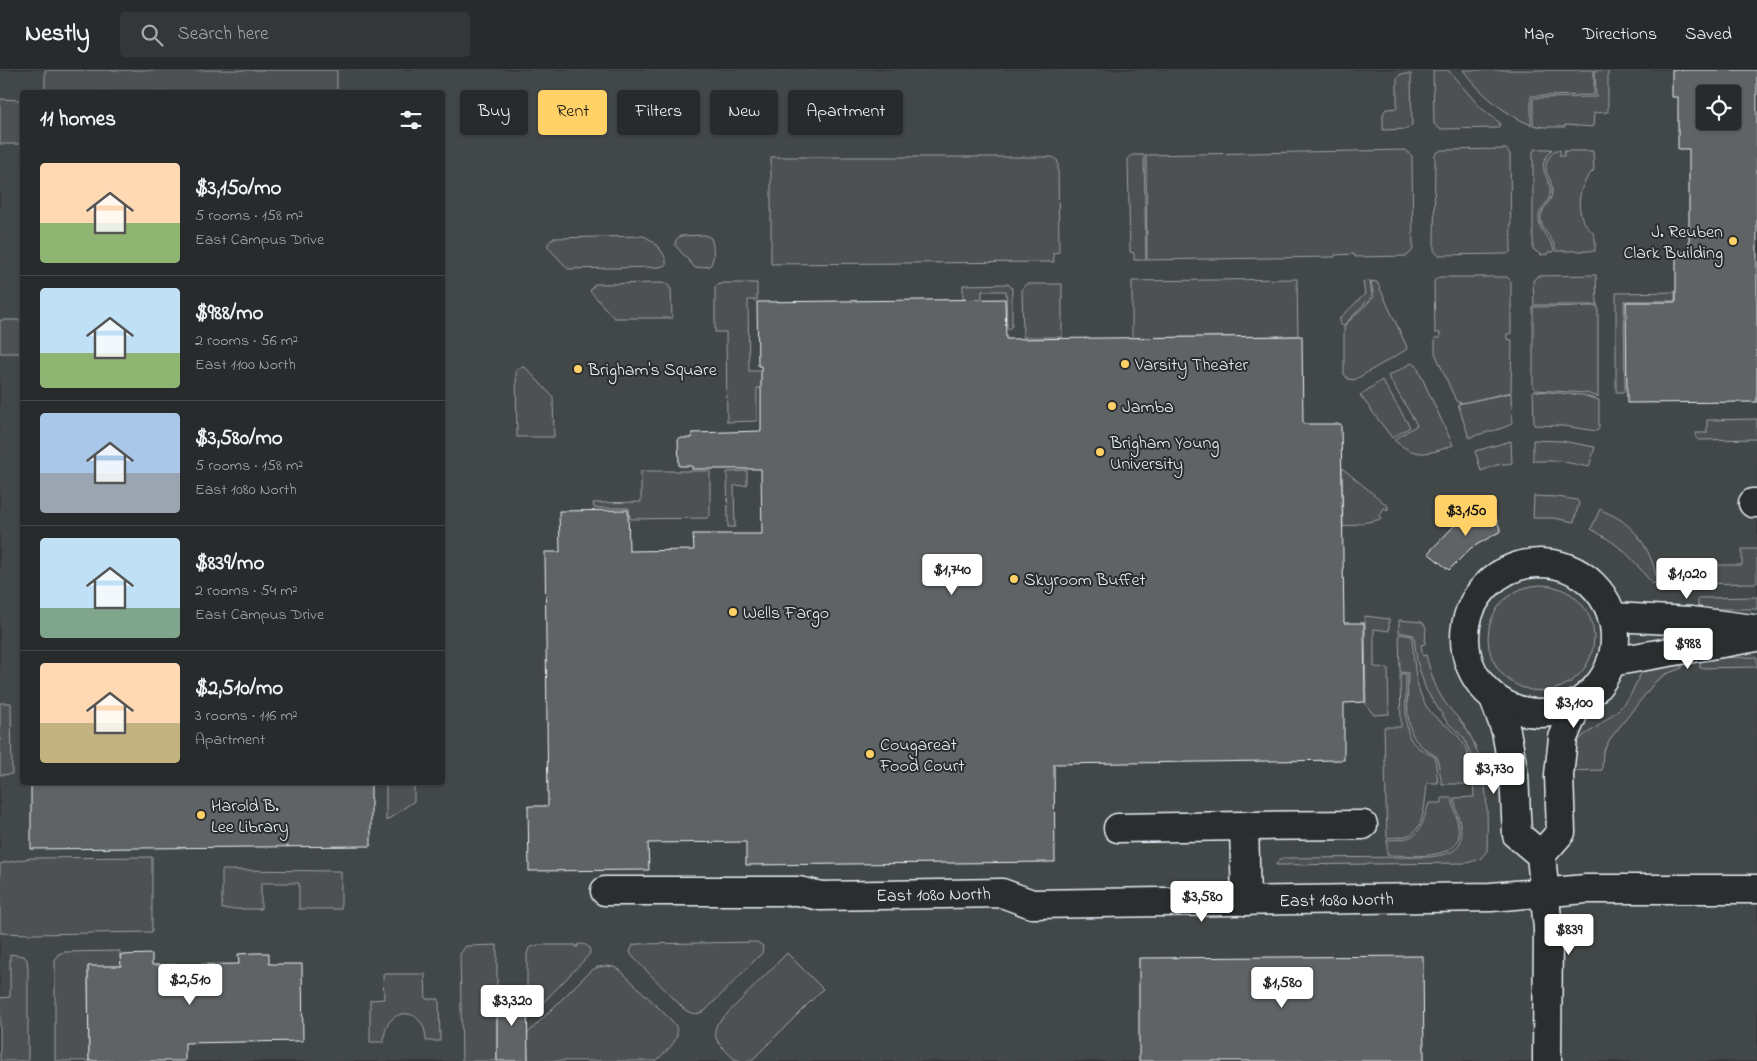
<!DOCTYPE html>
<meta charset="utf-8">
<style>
:root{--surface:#282b2c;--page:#343738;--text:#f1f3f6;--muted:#a5a7a9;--line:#444748;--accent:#ffd166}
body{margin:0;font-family:"Indie Flower",sans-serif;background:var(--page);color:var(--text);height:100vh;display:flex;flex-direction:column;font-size:19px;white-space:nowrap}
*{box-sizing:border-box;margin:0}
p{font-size:16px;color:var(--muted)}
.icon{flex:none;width:28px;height:28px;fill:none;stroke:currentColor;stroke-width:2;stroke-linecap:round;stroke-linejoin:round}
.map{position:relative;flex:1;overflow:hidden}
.sheet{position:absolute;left:20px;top:20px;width:425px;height:695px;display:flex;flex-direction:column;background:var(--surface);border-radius:5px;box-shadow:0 1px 4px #0004,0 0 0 1px var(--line)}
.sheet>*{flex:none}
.hud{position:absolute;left:460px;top:20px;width:475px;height:45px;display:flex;gap:10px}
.tools{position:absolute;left:1696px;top:15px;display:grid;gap:10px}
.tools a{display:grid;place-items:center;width:45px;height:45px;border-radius:5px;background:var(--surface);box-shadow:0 1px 4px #0004,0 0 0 1px var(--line);font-size:25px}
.price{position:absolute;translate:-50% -42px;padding:0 11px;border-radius:5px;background:#fff;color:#222;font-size:16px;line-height:32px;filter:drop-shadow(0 1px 2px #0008)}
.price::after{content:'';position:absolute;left:50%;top:30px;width:15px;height:11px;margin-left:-8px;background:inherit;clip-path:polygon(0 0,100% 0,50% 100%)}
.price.current{background:var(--accent);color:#111}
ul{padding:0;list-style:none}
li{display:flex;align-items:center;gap:15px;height:125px;padding:0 20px}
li+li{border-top:1px solid var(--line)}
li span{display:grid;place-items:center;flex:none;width:140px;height:100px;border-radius:5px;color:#555}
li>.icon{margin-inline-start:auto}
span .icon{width:60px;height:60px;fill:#fffc;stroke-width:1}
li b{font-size:21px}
h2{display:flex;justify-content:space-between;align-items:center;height:60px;padding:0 20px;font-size:21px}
.tag{padding:0 18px;border-radius:5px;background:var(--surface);box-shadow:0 1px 4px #0004,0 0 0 1px var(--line);font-size:18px;line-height:45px}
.tag.current{background:var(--accent);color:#111}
header{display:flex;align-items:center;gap:30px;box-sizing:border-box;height:70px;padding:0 25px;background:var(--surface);border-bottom:1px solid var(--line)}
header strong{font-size:24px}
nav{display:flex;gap:28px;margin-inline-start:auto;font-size:18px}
.search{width:350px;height:45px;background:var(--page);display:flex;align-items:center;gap:12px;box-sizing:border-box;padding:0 18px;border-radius:5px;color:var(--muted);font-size:19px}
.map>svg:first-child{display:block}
.built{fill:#424647;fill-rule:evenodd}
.green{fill:#4d5152;stroke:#9aa1a5}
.building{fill:#5f6365;stroke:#e8f1f8;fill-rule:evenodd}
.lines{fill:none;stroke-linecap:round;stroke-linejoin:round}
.minor-casing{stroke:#e8f1f8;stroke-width:31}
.minor{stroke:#2a2d2e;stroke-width:28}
.poi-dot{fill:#ffd166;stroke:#2a2d2e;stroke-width:2}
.labels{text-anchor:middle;stroke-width:4;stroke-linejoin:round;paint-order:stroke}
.poi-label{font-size:18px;fill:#e8f1f8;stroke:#2a2d2e;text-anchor:start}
.street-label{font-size:18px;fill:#e8f1f8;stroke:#2a2d2e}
</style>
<header>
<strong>Nestly</strong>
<div class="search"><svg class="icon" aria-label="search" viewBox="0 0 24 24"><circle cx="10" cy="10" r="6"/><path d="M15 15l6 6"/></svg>Search here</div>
<nav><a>Map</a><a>Directions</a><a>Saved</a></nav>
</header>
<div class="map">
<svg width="1757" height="991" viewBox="0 0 1757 991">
<rect width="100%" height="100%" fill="#35393a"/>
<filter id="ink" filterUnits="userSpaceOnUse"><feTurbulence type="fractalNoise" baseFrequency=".02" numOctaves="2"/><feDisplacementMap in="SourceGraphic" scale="10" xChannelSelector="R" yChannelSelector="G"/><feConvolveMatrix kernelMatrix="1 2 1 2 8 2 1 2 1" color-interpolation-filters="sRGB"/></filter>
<g filter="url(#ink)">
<path class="built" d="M 0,0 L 1757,0 L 1757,991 L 0,991 ZM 22,22 L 442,22 L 442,712 L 22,712 ZM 1705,24 L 1732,24 L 1732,51 L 1705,51 Z"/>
<path class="green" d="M 45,0 L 337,0 L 337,22 L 45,22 Z
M 1433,0 L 1448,0 L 1480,37 L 1500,53 L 1498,58 L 1440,59 L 1434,54 Z
M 1463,0 L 1594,0 L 1594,25 L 1531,26 L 1531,55 C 1503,43 1481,24 1463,0 Z
M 1595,0 L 1608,0 L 1608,42 L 1594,43 L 1593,57 L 1565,55 L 1565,57 L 1543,57 L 1533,55 L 1533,28 L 1596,27 Z
M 1401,4 L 1411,4 L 1412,55 L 1407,59 L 1383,60 L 1383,44 L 1386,39 L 1397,38 L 1397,8 Z
M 0,29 L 22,30 L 22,74 L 0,74 Z
M 1506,79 L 1510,84 L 1511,181 L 1507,184 L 1438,185 L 1434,180 L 1435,84 L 1441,80 Z
M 1536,79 L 1552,79 C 1550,83 1547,86 1545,89 C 1539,101 1552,111 1550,123 C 1549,136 1535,138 1540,155 C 1543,166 1553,170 1554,182 L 1548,182 L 1548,184 L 1541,185 L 1533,179 L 1533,81 Z
M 1405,80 L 1412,86 L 1413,180 L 1407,186 L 1355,187 L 1354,184 L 1335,185 L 1335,187 L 1147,190 L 1146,85 Z
M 1555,80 L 1560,80 L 1560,86 L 1564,86 L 1564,81 L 1593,81 L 1594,100 C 1579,114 1574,138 1586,155 C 1588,159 1593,161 1594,165 C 1596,169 1595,176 1595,181 L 1556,181 C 1554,167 1543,164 1541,151 C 1539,139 1551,134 1552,123 C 1554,104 1535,101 1555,80 Z
M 1132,85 L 1144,85 L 1146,190 L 1134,190 L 1134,183 L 1130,182 L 1128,88 Z
M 771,87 L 1053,87 L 1058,91 L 1059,182 L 1053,183 L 1054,192 L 771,194 Z
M 705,165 L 711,168 C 714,176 715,189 710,196 L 695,198 L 675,175 L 676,170 L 680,166 Z
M 643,166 C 653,169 668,185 666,195 L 660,197 L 568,199 L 548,177 L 548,174 L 553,168 Z
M 1596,205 L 1597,235 L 1534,235 L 1533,211 L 1537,206 Z
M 1439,207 L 1507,207 L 1511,211 L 1511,263 L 1507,264 L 1507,269 L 1512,270 L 1511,322 L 1462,333 L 1456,331 L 1435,283 L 1435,268 L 1440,268 L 1440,263 L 1435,263 L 1434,211 Z
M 1297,209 L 1298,266 L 1132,268 L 1132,211 Z
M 1370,211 L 1372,226 L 1343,256 L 1340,254 L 1340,248 L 1365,224 L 1363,212 Z
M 1371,211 L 1377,212 L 1407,277 L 1406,280 L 1354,310 L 1348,309 L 1344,304 L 1344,256 L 1374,227 Z
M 663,213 L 667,214 L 671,219 L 672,248 L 614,248 L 590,221 L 595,214 Z
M 723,213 L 757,213 L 757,230 L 748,230 L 749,301 L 767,301 L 767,318 L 757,318 L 757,351 L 727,352 L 726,262 L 715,262 L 715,218 L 717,215 Z
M 1008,214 L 1012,218 L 1012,256 L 1009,259 L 1007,259 L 1006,221 L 982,221 L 982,235 L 966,236 L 965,228 L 963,228 L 963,215 Z
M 1026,214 L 1062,214 L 1062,267 L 1023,267 L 1022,219 Z
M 1675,222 L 1675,231 L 1624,231 L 1625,322 L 1616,322 L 1616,223 Z
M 1598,236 L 1598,327 L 1586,323 L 1537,320 L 1533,317 L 1533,237 Z
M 0,250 L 22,250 L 22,283 L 0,283 Z
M 1412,293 L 1416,295 L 1453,375 C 1428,385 1415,388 1394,370 L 1417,355 L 1388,306 Z
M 525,297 L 553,327 L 554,367 L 517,367 L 516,301 L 520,298 Z
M 1382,310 L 1410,357 L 1392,368 L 1360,325 Z
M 1533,320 L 1536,321 L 1582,325 L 1599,330 L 1599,358 L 1597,361 L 1563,356 L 1534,355 Z
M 1511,323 L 1512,353 C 1507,359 1479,363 1469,368 L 1458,334 Z
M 1757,349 L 1757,369 L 1699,370 L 1696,368 L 1696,363 L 1707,363 L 1707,350 Z
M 1533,370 L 1562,371 L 1595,377 L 1589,397 L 1560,391 L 1533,391 Z
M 1511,371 L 1512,393 L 1497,395 L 1481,401 L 1475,381 Z
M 1342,398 L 1388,436 L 1388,440 L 1384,438 L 1379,446 L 1382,449 L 1343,457 Z
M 641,401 L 710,401 L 710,445 L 708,448 L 630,449 L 629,438 L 594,438 L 593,433 L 641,432 Z
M 747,401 L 747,415 L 734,416 L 735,457 L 728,457 L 727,402 Z
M 1534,426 L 1557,427 L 1577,430 L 1579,433 L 1574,452 L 1553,448 L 1533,448 Z
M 1600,439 C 1607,443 1615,446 1621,450 C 1641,464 1654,488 1657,512 L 1653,514 C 1644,505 1638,495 1630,487 C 1618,475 1605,467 1591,459 Z
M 1742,479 L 1757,479 L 1757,513 L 1682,514 L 1682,495 L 1742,495 Z
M1488 568a53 53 0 1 1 106 0a53 53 0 1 1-106 0Z
M 1757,527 L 1757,539 L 1698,539 L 1698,528 Z
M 1365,546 L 1389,549 L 1389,561 L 1374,559 L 1374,597 L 1388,598 L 1389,644 L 1374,645 L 1366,635 Z
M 1399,550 L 1422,552 L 1426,557 L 1425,574 L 1421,575 L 1423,586 L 1426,585 C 1430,600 1434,615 1442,628 C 1450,641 1463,651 1470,665 C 1488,699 1488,743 1487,781 L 1480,789 L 1467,793 L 1276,795 L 1278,791 L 1282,788 L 1428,787 C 1474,783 1461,763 1454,728 L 1474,727 L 1472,687 L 1464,668 L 1447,652 L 1426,620 L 1417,592 L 1414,565 L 1399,562 Z
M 1399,564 L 1412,566 C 1414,588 1414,614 1425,634 C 1431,644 1438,650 1447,656 C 1468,671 1471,689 1472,714 L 1442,714 L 1437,687 C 1429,681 1418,676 1413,666 C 1405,648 1408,623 1408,603 L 1400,602 Z
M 1757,587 L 1757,597 L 1700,598 L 1700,588 Z
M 1682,588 L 1682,598 L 1666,604 L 1655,612 L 1610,669 L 1603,682 L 1602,700 L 1571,701 L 1575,675 L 1583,666 L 1597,657 L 1619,639 L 1631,624 L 1640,605 L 1648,595 Z
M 1400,604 L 1406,604 C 1406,620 1404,655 1410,668 C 1415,678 1426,682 1435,687 L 1438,713 L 1427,713 C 1426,725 1424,755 1414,762 C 1407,768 1395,767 1387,768 L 1384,657 L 1401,657 Z
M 0,633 L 11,633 L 12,704 L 0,705 Z
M 386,713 L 414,713 L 414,731 L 386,751 Z
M 1442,728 L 1452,728 C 1454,739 1458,751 1459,762 C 1461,792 1407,785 1387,785 L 1387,770 C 1421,769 1419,763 1429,733 L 1442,733 Z
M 152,787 L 152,862 L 34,864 L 0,863 L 0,794 L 3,793 L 31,788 Z
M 222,800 L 341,801 L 341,839 L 299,839 L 299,813 L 261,813 L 261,839 L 222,839 Z
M 757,872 L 763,876 L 762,883 L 706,940 C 698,945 693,945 685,940 L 632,886 L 630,882 L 633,875 L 637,874 Z
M 578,874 C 585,874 590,875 590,883 L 588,886 L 540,936 L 533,939 L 530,937 L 527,932 L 527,884 L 529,878 L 537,875 L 576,875 L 576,877 L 578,877 Z
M 497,875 L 497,991 L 462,991 L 460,884 L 466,876 Z
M 120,881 L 121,896 L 88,897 L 89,991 L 55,991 L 55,890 L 58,884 L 64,882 Z
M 787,883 L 823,919 L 753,989 C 748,991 739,991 734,989 C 725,979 709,969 717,954 Z
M 10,884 L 24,886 L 27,890 L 28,897 L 28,991 L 0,991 L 0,928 L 10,927 Z
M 606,896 L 614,897 L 620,900 L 673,952 C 686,967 666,981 656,991 L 528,991 L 527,964 L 590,901 L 598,897 Z
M 383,904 L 425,904 L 426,929 L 439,929 L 440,971 L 426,971 C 426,935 384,934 384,972 L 370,972 L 370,930 L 384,929 Z"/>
<path class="building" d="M 1672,0 L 1757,0 L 1757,332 L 1627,333 L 1626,232 L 1676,232 L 1676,182 L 1689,182 L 1689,79 L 1678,79 L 1678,27 L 1672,27 ZM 1705,24 L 1732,24 L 1732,51 L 1705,51 Z
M 1005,229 L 1006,269 L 1302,266 L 1303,354 L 1341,354 L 1344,553 L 1364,553 L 1365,632 L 1344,633 L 1344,690 L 1054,694 L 1055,792 L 746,795 L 746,772 L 648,773 L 649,800 L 529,801 L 528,736 L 548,736 L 545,482 L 560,482 L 559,441 L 628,440 L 629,481 L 694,480 L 693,464 L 762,464 L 761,399 L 692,399 L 692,396 L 679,396 L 678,368 L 692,368 L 692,363 L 761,361 L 761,296 L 758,296 L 757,232 Z
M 1491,436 L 1501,461 L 1471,478 L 1449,500 L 1428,483 L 1455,455 L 1471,444 Z
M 31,712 L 371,712 L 371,776 L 31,779 Z
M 254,883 L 269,883 L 269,894 L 302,894 L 303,971 L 185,973 L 185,991 L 89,991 L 88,896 L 121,896 L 120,885 L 152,884 L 152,895 L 239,894 L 238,884 Z
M 1423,886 L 1424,991 L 1139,991 L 1139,888 Z
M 497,923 L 527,923 L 528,991 L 497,991 Z"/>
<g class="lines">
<g class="minor-casing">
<g id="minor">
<path d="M 1753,433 L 1757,433"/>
<circle cx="1540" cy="568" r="75"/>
<path d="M 1612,547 L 1691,551 L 1753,559"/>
<path d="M 1611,592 L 1757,567"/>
<path d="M 1495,631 L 1506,661 L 1514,705 L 1517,765 L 1541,785 L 1548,859 L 1547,991"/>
<path d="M 1118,758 L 1244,756"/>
<path d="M 1541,785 L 1561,762 L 1559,705 L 1563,668 L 1576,637"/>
<path id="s1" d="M 605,821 L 798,821 L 821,826 L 1002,823 L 1032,834 L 1491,827 L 1586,819 L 1757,819"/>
<path d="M 1246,831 L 1244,756 L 1363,755"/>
</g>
</g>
<use href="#minor" class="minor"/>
</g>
</g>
<g class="poi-dot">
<circle cx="1733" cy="171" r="5"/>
<circle cx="1125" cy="294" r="5"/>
<circle cx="578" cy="299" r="5"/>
<circle cx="1112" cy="336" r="5"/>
<circle cx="1100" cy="382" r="5"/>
<circle cx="1014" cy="509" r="5"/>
<circle cx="733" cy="542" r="5"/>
<circle cx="870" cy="684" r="5"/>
<circle cx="201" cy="745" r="5"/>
</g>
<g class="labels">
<g class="poi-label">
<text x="1723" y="167" text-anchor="end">J. Reuben<tspan x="1723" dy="21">Clark Building</tspan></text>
<text x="1135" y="300">Varsity Theater</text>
<text x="588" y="305">Brigham's Square</text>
<text x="1122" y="342">Jamba</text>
<text x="1110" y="378">Brigham Young<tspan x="1110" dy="21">University</tspan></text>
<text x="1024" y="515">Skyroom Buffet</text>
<text x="743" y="548">Wells Fargo</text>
<text x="880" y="680">Cougareat<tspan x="880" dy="21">Food Court</tspan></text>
<text x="211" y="741">Harold B.<tspan x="211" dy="21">Lee Library</tspan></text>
</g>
<g class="street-label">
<text dy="6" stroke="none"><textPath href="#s1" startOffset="329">East 1080 North</textPath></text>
<text dy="6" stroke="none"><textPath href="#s1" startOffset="734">East 1080 North</textPath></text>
</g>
</g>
</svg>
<div class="tools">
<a><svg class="icon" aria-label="locate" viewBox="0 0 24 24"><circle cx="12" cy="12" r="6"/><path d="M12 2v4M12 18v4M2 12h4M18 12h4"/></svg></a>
</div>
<b class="price current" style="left:1466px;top:467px">$3,150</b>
<b class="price" style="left:952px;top:526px">$1,740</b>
<b class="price" style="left:1687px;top:530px">$1,020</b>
<b class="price" style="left:1688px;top:600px">$988</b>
<b class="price" style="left:1574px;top:659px">$3,100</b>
<b class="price" style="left:1494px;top:725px">$3,730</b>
<b class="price" style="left:1202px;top:853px">$3,580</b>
<b class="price" style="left:1569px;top:886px">$839</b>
<b class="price" style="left:190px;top:936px">$2,510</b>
<b class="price" style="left:1282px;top:939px">$1,580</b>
<b class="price" style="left:512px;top:957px">$3,320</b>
<div class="hud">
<a class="tag">Buy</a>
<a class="tag current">Rent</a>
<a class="tag">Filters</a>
<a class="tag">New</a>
<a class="tag">Apartment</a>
</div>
<section class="sheet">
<h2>11 homes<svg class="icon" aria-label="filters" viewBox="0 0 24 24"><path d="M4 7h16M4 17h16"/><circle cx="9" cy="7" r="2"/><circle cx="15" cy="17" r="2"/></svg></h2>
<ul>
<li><span style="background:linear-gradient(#ffd9b3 60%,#8fb573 0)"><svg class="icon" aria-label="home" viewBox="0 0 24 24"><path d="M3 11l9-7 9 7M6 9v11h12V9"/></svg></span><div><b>$3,150/mo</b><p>5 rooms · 158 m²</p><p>East Campus Drive</p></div></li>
<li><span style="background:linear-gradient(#bfe0f5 65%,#8fb573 0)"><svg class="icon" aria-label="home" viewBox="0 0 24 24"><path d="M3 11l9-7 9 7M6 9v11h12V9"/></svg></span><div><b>$988/mo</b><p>2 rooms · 56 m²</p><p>East 1100 North</p></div></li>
<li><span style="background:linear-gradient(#a9c7e8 60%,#9aa5b1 0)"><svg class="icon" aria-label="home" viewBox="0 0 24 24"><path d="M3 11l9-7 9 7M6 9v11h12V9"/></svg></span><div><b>$3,580/mo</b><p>5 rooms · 158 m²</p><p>East 1080 North</p></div></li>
<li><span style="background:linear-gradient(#bfe0f5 70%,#7fa58c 0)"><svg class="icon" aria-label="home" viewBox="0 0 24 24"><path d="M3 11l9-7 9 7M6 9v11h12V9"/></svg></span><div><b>$839/mo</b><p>2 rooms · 54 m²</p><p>East Campus Drive</p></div></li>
<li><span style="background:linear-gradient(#ffd9b3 60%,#c2b280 0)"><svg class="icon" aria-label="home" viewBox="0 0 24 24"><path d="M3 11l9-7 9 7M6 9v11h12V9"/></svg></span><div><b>$2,510/mo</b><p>3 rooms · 116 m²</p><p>Apartment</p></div></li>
</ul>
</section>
</div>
